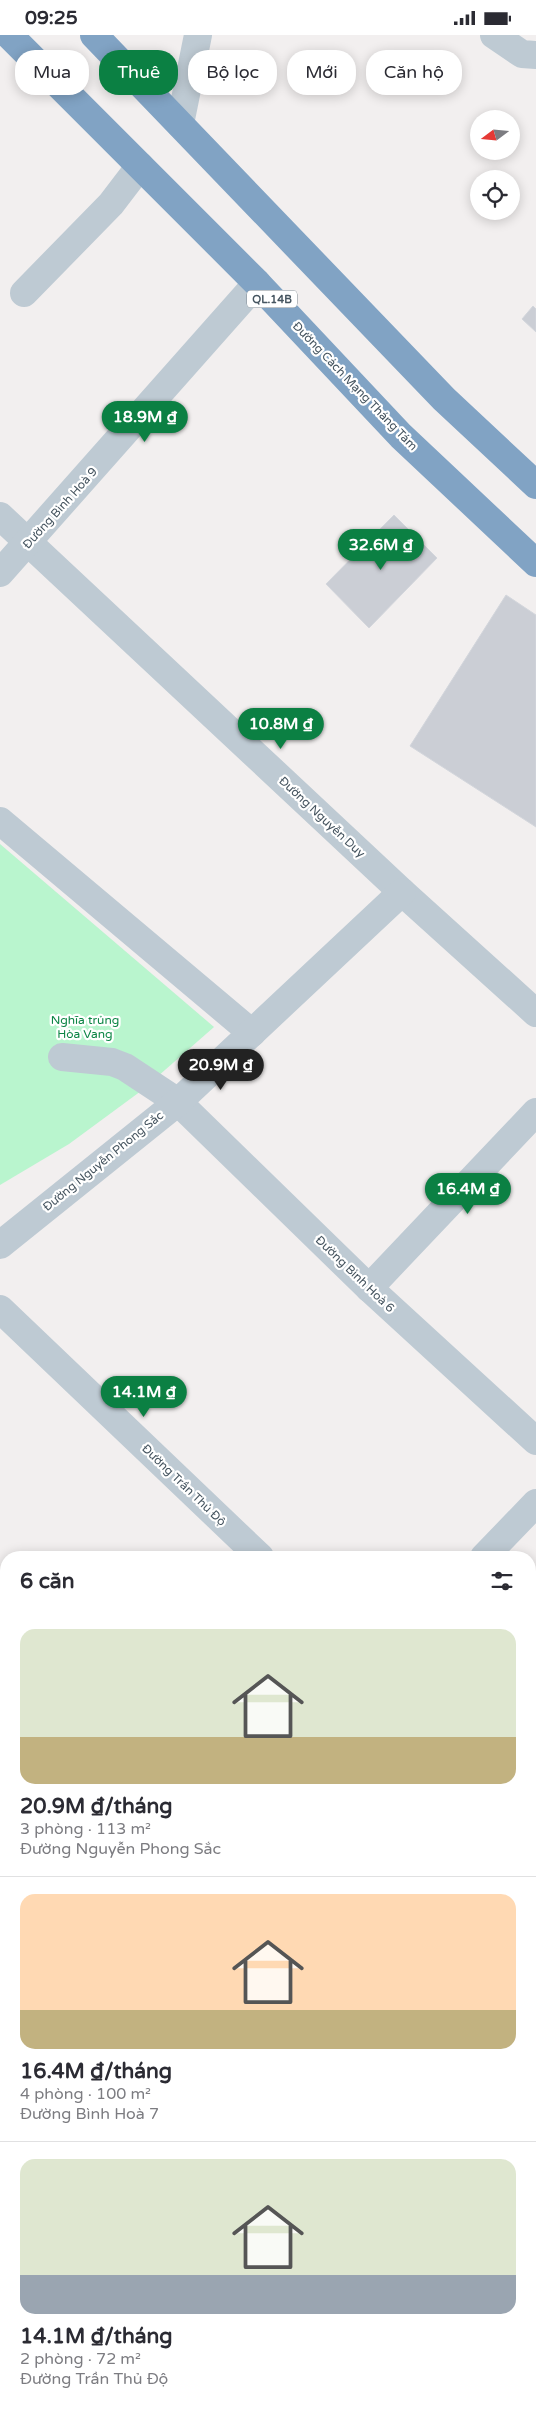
<!DOCTYPE html>
<html lang="vi">
<meta charset="utf-8">
<style>
:root{--surface:#fff;--page:#f2f2f3;--text:#2b2b33;--muted:#7c7c81;--line:#e1e1e2;--accent:#0b8043}
body{margin:0;font-family:"Varela Round",sans-serif;background:var(--page);color:var(--text);height:100vh;display:flex;flex-direction:column;font-size:19px;white-space:nowrap}
*{box-sizing:border-box;margin:0}
p{font-size:16px;color:var(--muted)}
.icon{flex:none;width:28px;height:28px;fill:none;stroke:currentColor;stroke-width:2;stroke-linecap:round;stroke-linejoin:round}
.map{position:relative;flex:1;overflow:hidden}
.details{position:absolute;left:0px;top:1516px;width:536px;height:866px;display:flex;flex-direction:column;background:var(--surface);border-radius:20px 20px 0 0;box-shadow:0 2px 12px #0003}
.details>*{flex:none}
.hud{position:absolute;left:15px;top:15px;width:506px;height:45px;display:flex;gap:10px}
.needle{width:32px;rotate:254deg}
.controls{position:absolute;left:470px;top:75px;display:grid;gap:10px}
.controls a{display:grid;place-items:center;width:50px;height:50px;border-radius:50%;background:var(--surface);box-shadow:0 2px 12px #0003;font-size:25px}
.price{position:absolute;translate:-50% -42px;padding:0 11px;border-radius:18px;background:var(--accent);color:#fff;font-size:16px;line-height:32px;filter:drop-shadow(0 1px 2px #0008)}
.price::after{content:'';position:absolute;left:50%;top:30px;width:15px;height:11px;margin-left:-8px;background:inherit;clip-path:polygon(0 0,100% 0,50% 100%)}
.price.current{background:#222;color:#fff}
ul{padding:0;list-style:none}
li{display:grid;align-content:center;gap:10px;height:265px;padding:0 20px}
li+li{border-top:1px solid var(--line)}
li span{display:grid;place-items:center;height:155px;border-radius:15px;color:#555}
li>.icon{margin-inline-start:auto}
span .icon{width:90px;height:90px;fill:#fffc;stroke-width:1}
li b{font-size:21px}
h2{display:flex;justify-content:space-between;align-items:center;height:60px;padding:0 20px;font-size:21px}
.pill{padding:0 18px;border-radius:20px;background:var(--surface);box-shadow:0 2px 12px #0003;font-size:18px;line-height:45px}
.pill.current{background:var(--accent);color:#fff}
.status{display:flex;justify-content:space-between;align-items:center;height:35px;padding:0 25px;background:var(--surface);direction:ltr}
.status svg{height:14px;fill:currentColor}
.map>svg:first-child{display:block}
</style>
<div class="status"><b>09:25</b><svg viewBox="0 0 49 12"><path d="M0 12V9h3v3zM5 12V6h3v6zM10 12V3h3v9zM15 12V0h3v12zM26 1h20v11H26zM47 4h2v5h-2z"/></svg></div>
<div class="map">
<svg width="536" height="2382" viewBox="0 0 536 2382">
<rect width="100%" height="100%" fill="#f2efef"/>
<polygon fill="#b9f5ce" points="0,809 214,992 141,1056 69,1109 0,1150"/>
<g fill="#cbced5" stroke="#d3d6dc">
<polygon points="533,271 536,274 536,297 522,284"/>
<polygon points="394,480 437,523 369,593 326,549"/>
<polygon points="506,560 536,580 536,792 410,711"/>
</g>
<g fill="none" stroke-linecap="round" stroke-linejoin="round">
<g stroke="#becad3" stroke-width="28">
<polyline points="494,0 522,19 536,20"/>
<polyline points="180,89 198,0"/>
<polyline points="24,258 111,169 140,131"/>
<polyline points="0,481 402,857 536,978"/>
<polyline points="0,538 257,248"/>
<polyline points="0,786 252,998"/>
<polyline points="62,1022 112,1027 125,1032 178,1067 369,1253 536,1406"/>
<polyline points="0,1210 178,1067 402,857"/>
<polyline points="369,1253 536,1077"/>
<polyline points="0,1274 260,1522"/>
<polyline points="484,1522 536,1468"/>
<polyline points="0,1762 6,1767"/>
<polyline points="530,1774 536,1780"/>
<polyline points="530,1987 536,1992"/>
<polyline points="0,2049 6,2043"/>
<polyline points="0,2253 6,2246"/>
<polyline points="0,2296 6,2301"/>
<polyline points="530,2319 536,2324"/>
<polyline points="97,2376 104,2382"/>
<polyline points="408,2376 415,2382"/>
</g>
<g stroke="#81a3c4" stroke-width="28">
<polyline points="9,0 257,248 401,401 536,528"/>
<polyline points="94,0 444,364 536,450"/>
</g>
</g>
<g text-anchor="middle" dominant-baseline="central" stroke-width="4.5" stroke-linejoin="round" paint-order="stroke">
<rect fill="#fff" stroke="#7d878f" stroke-width="1" x="247" y="255.5" width="50" height="17" rx="4"/>
<g font-size="11" font-weight="bold" fill="#45545f">
<text x="272" y="264">QL.14B</text>
</g>
<g font-size="12" fill="#45545f" stroke="#fff">
<text transform="translate(355 351) rotate(46)">Đường Cách Mạng Tháng Tám</text>
<text transform="translate(60 473) rotate(-48)">Đường Bình Hoà 9</text>
<text transform="translate(322 782) rotate(43)">Đường Nguyễn Duy</text>
<text transform="translate(103 1126) rotate(-39)">Đường Nguyễn Phong Sắc</text>
<text transform="translate(355 1239) rotate(44)">Đường Bình Hoà 6</text>
<text transform="translate(184 1450) rotate(44)">Đường Trần Thủ Độ</text>
</g>
<g font-size="12" fill="#0c8545" stroke="#fff">
<text x="85" y="985">Nghĩa trủng<tspan x="85" dy="14">Hòa Vang</tspan></text>
</g>
</g>
</svg>
<div class="controls">
<a><svg class="needle" viewBox="-14 -14 28 28"><path d="M0-13l5 13h-10z" fill="#e53935"/><path d="M0 13l5-13h-10z" fill="#7c7c81"/></svg></a>
<a><svg class="icon" aria-label="locate" viewBox="0 0 24 24"><circle cx="12" cy="12" r="6"/><path d="M12 2v4M12 18v4M2 12h4M18 12h4"/></svg></a>
</div>
<b class="price" style="left:145px;top:408px">18.9M ₫</b>
<b class="price" style="left:381px;top:536px">32.6M ₫</b>
<b class="price" style="left:281px;top:715px">10.8M ₫</b>
<b class="price current" style="left:221px;top:1056px">20.9M ₫</b>
<b class="price" style="left:468px;top:1180px">16.4M ₫</b>
<b class="price" style="left:144px;top:1383px">14.1M ₫</b>
<div class="hud">
<a class="pill">Mua</a>
<a class="pill current">Thuê</a>
<a class="pill">Bộ lọc</a>
<a class="pill">Mới</a>
<a class="pill">Căn hộ</a>
</div>
<section class="details">
<h2>6 căn<svg class="icon" aria-label="filters" viewBox="0 0 24 24"><path d="M4 7h16M4 17h16"/><circle cx="9" cy="7" r="2"/><circle cx="15" cy="17" r="2"/></svg></h2>
<ul>
<li><span style="background:linear-gradient(#dfe7d0 70%,#c2b280 0)"><svg class="icon" aria-label="home" viewBox="0 0 24 24"><path d="M3 11l9-7 9 7M6 9v11h12V9"/></svg></span><div><b>20.9M ₫/tháng</b><p>3 phòng · 113 m²</p><p>Đường Nguyễn Phong Sắc</p></div></li>
<li><span style="background:linear-gradient(#ffd9b3 75%,#c2b280 0)"><svg class="icon" aria-label="home" viewBox="0 0 24 24"><path d="M3 11l9-7 9 7M6 9v11h12V9"/></svg></span><div><b>16.4M ₫/tháng</b><p>4 phòng · 100 m²</p><p>Đường Bình Hoà 7</p></div></li>
<li><span style="background:linear-gradient(#dfe7d0 75%,#9aa5b1 0)"><svg class="icon" aria-label="home" viewBox="0 0 24 24"><path d="M3 11l9-7 9 7M6 9v11h12V9"/></svg></span><div><b>14.1M ₫/tháng</b><p>2 phòng · 72 m²</p><p>Đường Trần Thủ Độ</p></div></li>
</ul>
</section>
</div>
